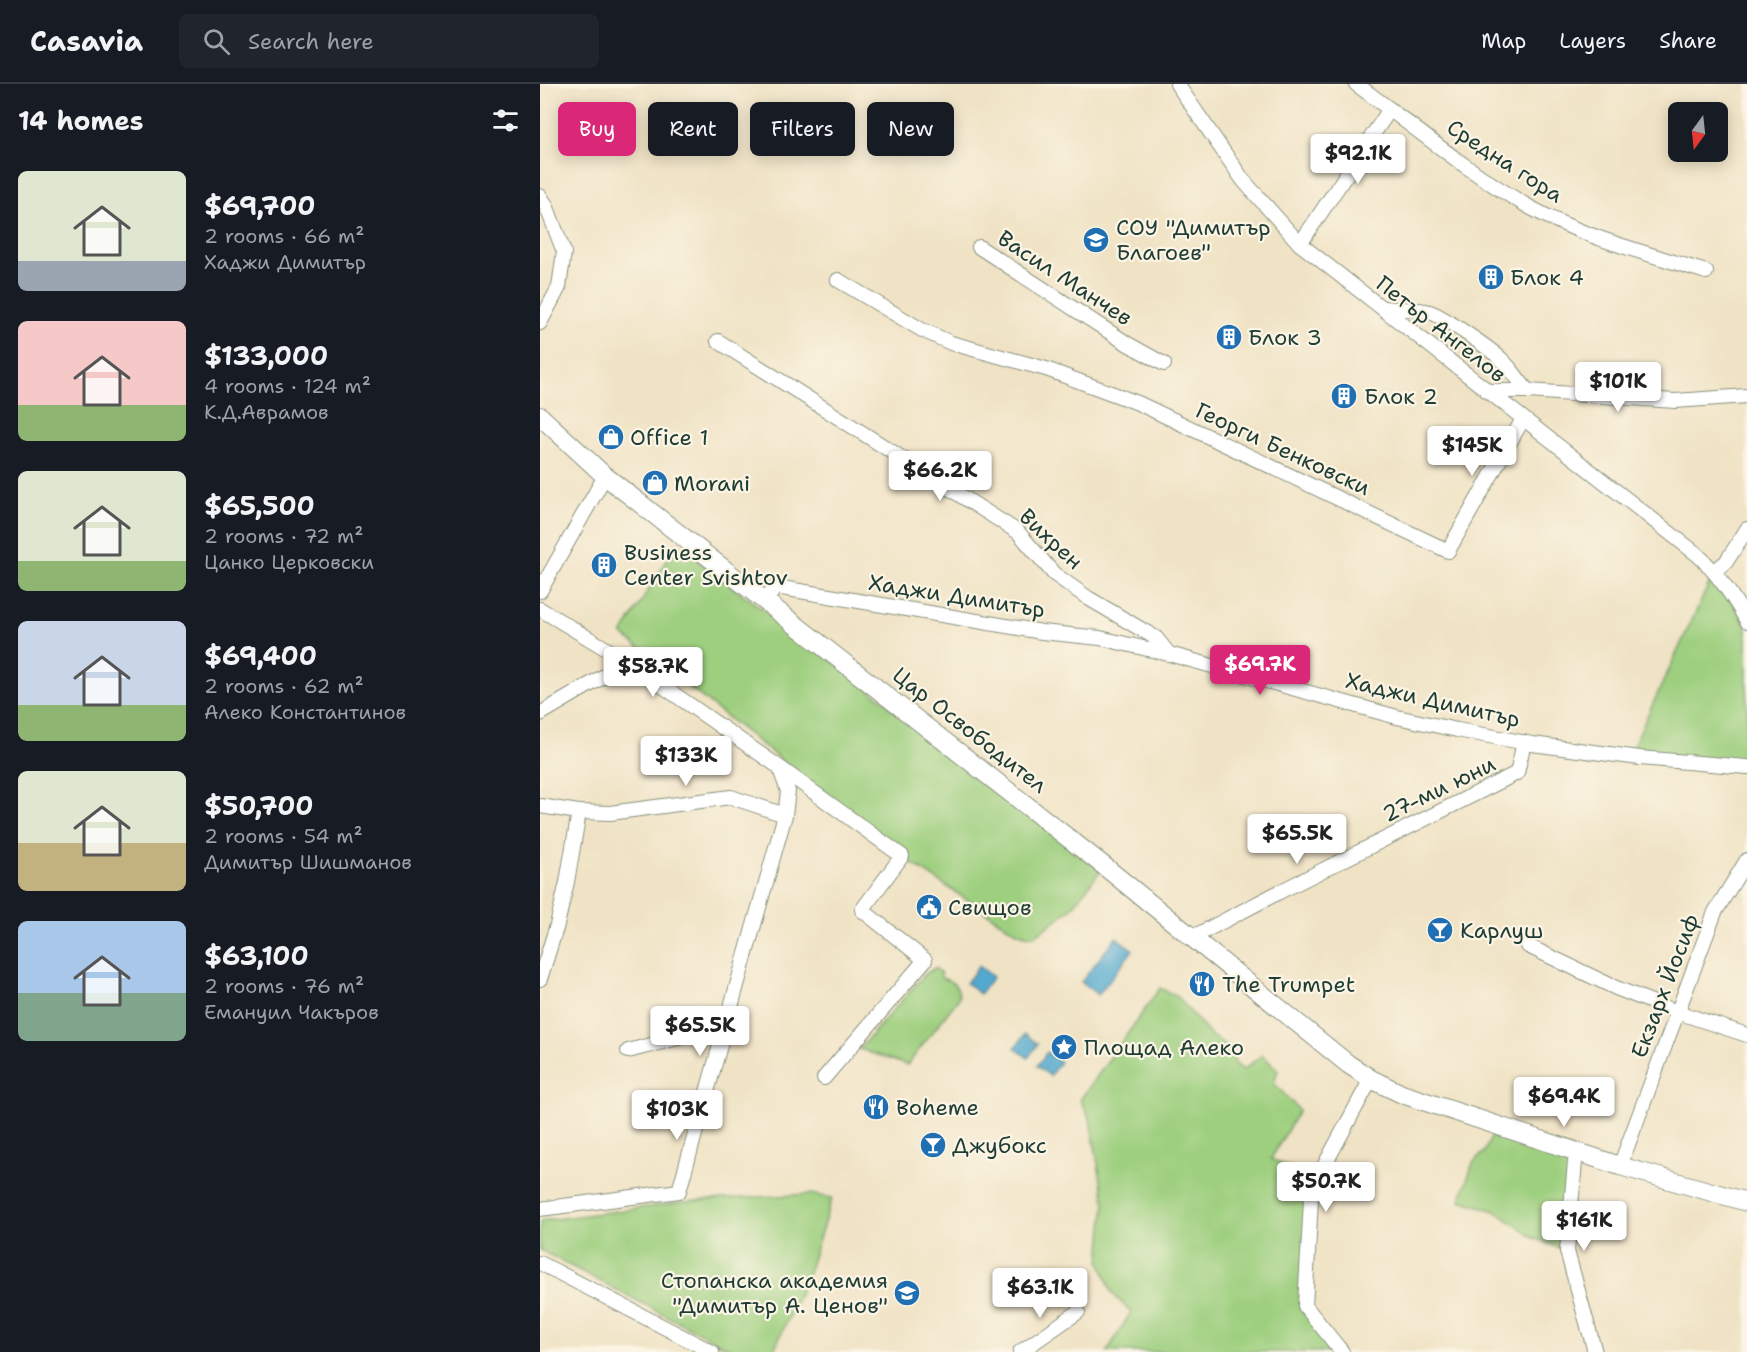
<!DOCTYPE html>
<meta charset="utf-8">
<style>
:root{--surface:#171b24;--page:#20242c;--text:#f1f3f6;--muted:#9ea1a6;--line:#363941;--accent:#db2777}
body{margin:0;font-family:"Shantell Sans",sans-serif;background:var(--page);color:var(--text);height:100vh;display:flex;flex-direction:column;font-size:22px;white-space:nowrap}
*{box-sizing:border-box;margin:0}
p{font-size:20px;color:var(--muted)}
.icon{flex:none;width:33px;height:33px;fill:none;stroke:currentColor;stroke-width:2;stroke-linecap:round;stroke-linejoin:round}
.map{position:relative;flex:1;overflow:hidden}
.details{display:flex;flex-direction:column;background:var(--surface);width:540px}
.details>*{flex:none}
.guide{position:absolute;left:18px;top:18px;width:570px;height:54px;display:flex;gap:12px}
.needle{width:39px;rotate:195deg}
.tools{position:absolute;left:1128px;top:18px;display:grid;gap:12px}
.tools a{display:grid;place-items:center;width:60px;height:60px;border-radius:9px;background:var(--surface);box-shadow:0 3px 15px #0003;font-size:30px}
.price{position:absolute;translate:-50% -51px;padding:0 14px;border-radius:6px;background:#fff;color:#222;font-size:20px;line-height:39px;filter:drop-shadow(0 2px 3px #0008)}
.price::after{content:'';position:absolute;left:50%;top:36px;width:18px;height:14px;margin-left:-9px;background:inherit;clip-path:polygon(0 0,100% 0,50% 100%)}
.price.on{background:var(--accent);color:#fff}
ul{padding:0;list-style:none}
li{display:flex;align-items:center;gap:18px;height:150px;padding:0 18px}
li span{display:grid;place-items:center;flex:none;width:168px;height:120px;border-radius:9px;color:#555}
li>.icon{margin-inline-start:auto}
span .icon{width:72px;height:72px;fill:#fffc;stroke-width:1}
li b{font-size:26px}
h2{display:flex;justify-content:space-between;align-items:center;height:72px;padding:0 18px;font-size:26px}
.pill{padding:0 21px;border-radius:9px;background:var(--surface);box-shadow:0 3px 15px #0003;font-size:21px;line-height:54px}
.pill.on{background:var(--accent);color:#fff}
header{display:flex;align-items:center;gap:36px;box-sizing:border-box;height:84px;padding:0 30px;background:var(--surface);border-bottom:2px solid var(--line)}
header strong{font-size:28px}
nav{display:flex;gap:33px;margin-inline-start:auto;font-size:21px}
.search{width:420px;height:54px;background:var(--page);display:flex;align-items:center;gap:15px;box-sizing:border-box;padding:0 21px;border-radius:9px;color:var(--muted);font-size:22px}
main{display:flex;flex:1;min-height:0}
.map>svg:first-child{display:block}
</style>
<header>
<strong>Casavia</strong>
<div class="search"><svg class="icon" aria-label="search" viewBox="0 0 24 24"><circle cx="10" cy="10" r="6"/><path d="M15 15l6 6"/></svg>Search here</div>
<nav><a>Map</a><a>Layers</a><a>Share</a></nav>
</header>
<main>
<section class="details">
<h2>14 homes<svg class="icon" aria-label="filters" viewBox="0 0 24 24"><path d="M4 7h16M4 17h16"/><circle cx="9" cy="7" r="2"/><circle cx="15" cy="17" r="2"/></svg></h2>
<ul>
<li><span style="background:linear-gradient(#dfe7d0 75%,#9aa5b1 0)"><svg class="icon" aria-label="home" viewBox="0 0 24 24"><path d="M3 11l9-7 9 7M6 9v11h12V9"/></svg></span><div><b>$69,700</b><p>2 rooms · 66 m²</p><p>Хаджи Димитър</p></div></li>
<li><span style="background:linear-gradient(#f6c9c9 70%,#8fb573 0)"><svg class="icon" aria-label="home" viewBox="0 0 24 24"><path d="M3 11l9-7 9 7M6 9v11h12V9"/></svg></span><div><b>$133,000</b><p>4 rooms · 124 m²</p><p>К.Д.Аврамов</p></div></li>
<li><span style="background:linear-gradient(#dfe7d0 75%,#8fb573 0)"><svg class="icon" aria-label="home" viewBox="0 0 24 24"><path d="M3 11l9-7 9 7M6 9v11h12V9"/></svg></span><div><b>$65,500</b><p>2 rooms · 72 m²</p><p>Цанко Церковски</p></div></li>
<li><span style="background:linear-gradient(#c9d6e8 70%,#8fb573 0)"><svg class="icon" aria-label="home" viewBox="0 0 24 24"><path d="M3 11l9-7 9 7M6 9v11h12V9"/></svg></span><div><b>$69,400</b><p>2 rooms · 62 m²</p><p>Алеко Константинов</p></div></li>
<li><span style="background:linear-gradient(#dfe7d0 60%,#c2b280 0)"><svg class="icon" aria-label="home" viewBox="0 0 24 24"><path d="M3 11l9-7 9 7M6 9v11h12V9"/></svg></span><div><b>$50,700</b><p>2 rooms · 54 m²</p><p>Димитър Шишманов</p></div></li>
<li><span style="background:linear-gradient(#a9c7e8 60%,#7fa58c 0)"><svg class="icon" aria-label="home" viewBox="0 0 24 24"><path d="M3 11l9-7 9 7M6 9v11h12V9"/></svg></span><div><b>$63,100</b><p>2 rooms · 76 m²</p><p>Емануил Чакъров</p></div></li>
</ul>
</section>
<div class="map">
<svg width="1207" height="1268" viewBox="0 0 1207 1268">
<rect width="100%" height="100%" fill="#fcf5e5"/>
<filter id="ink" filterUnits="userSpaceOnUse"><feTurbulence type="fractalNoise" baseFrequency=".0167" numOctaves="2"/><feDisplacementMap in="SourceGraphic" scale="12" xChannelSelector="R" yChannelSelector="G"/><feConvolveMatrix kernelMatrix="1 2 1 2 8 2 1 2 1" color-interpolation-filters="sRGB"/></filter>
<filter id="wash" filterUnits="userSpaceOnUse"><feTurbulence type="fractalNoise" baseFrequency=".008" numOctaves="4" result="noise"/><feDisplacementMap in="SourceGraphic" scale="24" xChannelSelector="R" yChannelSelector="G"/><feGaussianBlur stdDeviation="1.35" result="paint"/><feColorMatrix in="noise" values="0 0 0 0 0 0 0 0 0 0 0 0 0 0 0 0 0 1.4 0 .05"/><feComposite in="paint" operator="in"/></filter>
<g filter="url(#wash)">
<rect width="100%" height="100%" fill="#f0e3c5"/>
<g fill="#9ecf7f" stroke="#5e865a" stroke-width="1.5">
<polygon points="136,460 564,782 532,824 496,851 489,852 476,848 371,779 82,550"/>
<polygon points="1175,487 1207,543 1207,683 1088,673"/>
<path d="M395 884 401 889V894C413 897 419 902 419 914L367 981 319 965 385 890Z"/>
<polygon points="620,904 638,913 671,952 689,963 696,980 703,986 722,971 738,986 734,999 759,1026 731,1075 777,1095 765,1222 802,1268 567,1268 591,1228 572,1209 560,1177 565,1119 550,1035 540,1016"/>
<polygon points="957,1041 1036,1067 1027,1167 994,1154 955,1127 920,1116 933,1079 944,1068"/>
<polygon points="271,1110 292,1114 266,1195 233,1268 196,1268 0,1166 0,1137 153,1117"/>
</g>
<g fill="#53a9cf" stroke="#397382" stroke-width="1.5">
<polygon points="576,853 593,866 558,911 541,898"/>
<polygon points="439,882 453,893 440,910 426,899"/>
<polygon points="485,950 498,960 488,974 475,964"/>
<polygon points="507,968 520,978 510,992 497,982"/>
</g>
</g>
<g filter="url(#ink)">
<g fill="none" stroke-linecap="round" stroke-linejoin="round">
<defs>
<g id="minor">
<path d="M637 0 703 96 760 160 1158 471C1179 491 1193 512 1207 537"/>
<path d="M816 0C873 42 929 89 991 124 1045 154 1107 169 1166 188"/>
<polyline points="0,112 6,121 24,168 19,203 0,239"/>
<polyline points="760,160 850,25"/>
<polyline points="439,163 588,260 624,280"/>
<polyline points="298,196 382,246 411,259 506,285 598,319 908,467 983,335"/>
<path d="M843 224C858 226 875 224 890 228 904 233 949 264 961 275 971 284 979 297 988 307"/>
<polyline points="178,257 478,448 514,490 548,514 616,554 629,570"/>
<polyline points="947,307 988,307 1135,317 1207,312"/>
<polyline points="1175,487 1186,478 1207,445"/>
<polyline points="0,507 65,392"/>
<polyline points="226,516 236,503 502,548 560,554 629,570 857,633 917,646 992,660 1100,674 1207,683"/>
<polyline points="0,525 88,578 239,683 362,772 322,826 385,876 284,994"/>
<polyline points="0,630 88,578"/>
<polyline points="0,722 39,728 70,729 191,713 245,731"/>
<polyline points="651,854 745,805 977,689 984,658"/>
<polyline points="988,862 1076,904 1137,928 1207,951"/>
<polyline points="0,895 17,841 27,798 39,728"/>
<polyline points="88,967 157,949 185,939"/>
<polyline points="1036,1067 1027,1167 1055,1268"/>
<polyline points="1080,1082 1175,828 1207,776"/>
<polyline points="0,1125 139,1107 245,731 248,707 240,685"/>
<polyline points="0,1179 172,1268"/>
<polyline points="480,1268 538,1228"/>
<polyline points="802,1268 765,1222 771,1116 777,1095 831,995"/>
</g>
<polyline id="tertiary" points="0,332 65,392 564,782 808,980 831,995 862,1010 1080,1082 1207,1118"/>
</defs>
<use href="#minor" stroke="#88907c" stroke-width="16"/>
<use href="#tertiary" stroke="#88907c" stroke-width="20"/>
<use href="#minor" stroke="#fff" stroke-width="14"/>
<use href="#tertiary" stroke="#fff" stroke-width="18"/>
</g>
</g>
<defs>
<symbol id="school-disc" viewBox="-11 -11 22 22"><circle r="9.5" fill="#1f6fb2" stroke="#fcf5e5"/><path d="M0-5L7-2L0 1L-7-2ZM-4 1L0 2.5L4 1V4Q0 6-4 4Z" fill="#fff"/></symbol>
<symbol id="building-disc" viewBox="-11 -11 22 22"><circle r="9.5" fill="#1f6fb2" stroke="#fcf5e5"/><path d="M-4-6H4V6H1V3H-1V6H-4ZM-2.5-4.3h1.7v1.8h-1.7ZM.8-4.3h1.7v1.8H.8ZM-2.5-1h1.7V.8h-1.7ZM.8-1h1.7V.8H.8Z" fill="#fff"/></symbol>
<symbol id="shop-disc" viewBox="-11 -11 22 22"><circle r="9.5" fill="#1f6fb2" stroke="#fcf5e5"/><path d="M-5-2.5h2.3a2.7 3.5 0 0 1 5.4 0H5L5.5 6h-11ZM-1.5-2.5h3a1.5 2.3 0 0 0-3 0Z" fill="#fff"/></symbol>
<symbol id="civic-disc" viewBox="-11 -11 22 22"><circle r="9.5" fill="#1f6fb2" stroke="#fcf5e5"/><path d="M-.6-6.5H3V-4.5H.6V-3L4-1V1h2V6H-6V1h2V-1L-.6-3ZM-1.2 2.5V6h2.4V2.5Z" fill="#fff"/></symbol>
<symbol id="bar-disc" viewBox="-11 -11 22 22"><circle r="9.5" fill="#1f6fb2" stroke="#fcf5e5"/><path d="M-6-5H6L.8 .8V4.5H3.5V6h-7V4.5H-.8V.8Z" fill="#fff"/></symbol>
<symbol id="restaurant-disc" viewBox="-11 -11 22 22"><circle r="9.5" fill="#1f6fb2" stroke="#fcf5e5"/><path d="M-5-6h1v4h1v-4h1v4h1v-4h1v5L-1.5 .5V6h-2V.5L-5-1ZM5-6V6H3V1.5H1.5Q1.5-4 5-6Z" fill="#fff"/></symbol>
<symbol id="sight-disc" viewBox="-11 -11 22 22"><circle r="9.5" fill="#1f6fb2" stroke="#fcf5e5"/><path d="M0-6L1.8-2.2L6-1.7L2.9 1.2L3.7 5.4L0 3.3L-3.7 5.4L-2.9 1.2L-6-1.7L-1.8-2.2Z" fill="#fff"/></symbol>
<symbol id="university-disc" viewBox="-11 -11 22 22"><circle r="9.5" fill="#1f6fb2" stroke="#fcf5e5"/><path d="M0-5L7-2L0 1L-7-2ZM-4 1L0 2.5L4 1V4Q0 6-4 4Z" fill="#fff"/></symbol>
</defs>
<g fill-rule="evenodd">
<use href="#school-disc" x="541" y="141" width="30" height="30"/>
<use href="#building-disc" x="936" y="178" width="30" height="30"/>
<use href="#building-disc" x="674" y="238" width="30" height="30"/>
<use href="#building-disc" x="789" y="297" width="30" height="30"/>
<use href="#shop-disc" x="56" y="338" width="30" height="30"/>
<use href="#shop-disc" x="100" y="384" width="30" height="30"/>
<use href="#building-disc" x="49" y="466" width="30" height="30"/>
<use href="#civic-disc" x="374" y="808" width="30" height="30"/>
<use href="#bar-disc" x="885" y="831" width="30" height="30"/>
<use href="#restaurant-disc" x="647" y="885" width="30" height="30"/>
<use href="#sight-disc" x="509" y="948" width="30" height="30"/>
<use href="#restaurant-disc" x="321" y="1008" width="30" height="30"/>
<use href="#bar-disc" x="378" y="1046" width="30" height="30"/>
<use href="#university-disc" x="352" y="1194" width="30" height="30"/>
</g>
<g text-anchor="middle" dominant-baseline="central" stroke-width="4.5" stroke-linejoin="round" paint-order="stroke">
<g font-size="22" fill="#1f3d34" stroke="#fcf5e5">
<text transform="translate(965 77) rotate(33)">Средна гора</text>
<text transform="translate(525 194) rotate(33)">Васил Манчев</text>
<text transform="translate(901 245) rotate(38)">Петър Ангелов</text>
<text transform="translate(743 365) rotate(25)">Георги Бенковски</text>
<text transform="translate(511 455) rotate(43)">Вихрен</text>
<text transform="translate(417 512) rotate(9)">Хаджи Димитър</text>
<text transform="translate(893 616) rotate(13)">Хаджи Димитър</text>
<text transform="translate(430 646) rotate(38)">Цар Освободител</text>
<text transform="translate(899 705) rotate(-26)">27-ми юни</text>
<text transform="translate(1125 902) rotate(-69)">Екзарх Йосиф</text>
</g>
<g font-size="22" fill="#1f3d34" stroke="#fcf5e5" text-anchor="start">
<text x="576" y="143">СОУ "Димитър<tspan x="576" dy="25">Благоев"</tspan></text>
<text x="970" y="193">Блок 4</text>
<text x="708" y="253">Блок 3</text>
<text x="824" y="312">Блок 2</text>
<text x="90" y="353">Office 1</text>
<text x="134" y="399">Morani</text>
<text x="84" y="468">Business<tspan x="84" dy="25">Center Svishtov</tspan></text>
<text x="408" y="823">Свищов</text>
<text x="920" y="846">Карлуш</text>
<text x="682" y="900">The Trumpet</text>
<text x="544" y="963">Площад Алеко</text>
<text x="356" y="1023">Boheme</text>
<text x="412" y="1061">Джубокс</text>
<text x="348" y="1196" text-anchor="end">Стопанска академия<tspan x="348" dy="25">"Димитър А. Ценов"</tspan></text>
</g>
</g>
</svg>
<div class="tools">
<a><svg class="needle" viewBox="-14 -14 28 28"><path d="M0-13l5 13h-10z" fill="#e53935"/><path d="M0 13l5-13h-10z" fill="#9ea1a6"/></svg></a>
</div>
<b class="price" style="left:818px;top:101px">$92.1K</b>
<b class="price" style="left:1078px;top:329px">$101K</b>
<b class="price" style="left:932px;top:393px">$145K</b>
<b class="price" style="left:400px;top:418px">$66.2K</b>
<b class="price on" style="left:720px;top:612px">$69.7K</b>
<b class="price" style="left:113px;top:614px">$58.7K</b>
<b class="price" style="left:146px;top:703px">$133K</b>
<b class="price" style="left:757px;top:781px">$65.5K</b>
<b class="price" style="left:160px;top:973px">$65.5K</b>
<b class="price" style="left:1024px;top:1044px">$69.4K</b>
<b class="price" style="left:137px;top:1057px">$103K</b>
<b class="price" style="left:786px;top:1129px">$50.7K</b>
<b class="price" style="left:1044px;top:1168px">$161K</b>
<b class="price" style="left:500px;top:1235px">$63.1K</b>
<div class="guide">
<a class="pill on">Buy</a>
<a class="pill">Rent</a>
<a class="pill">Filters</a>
<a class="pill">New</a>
</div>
</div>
</main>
